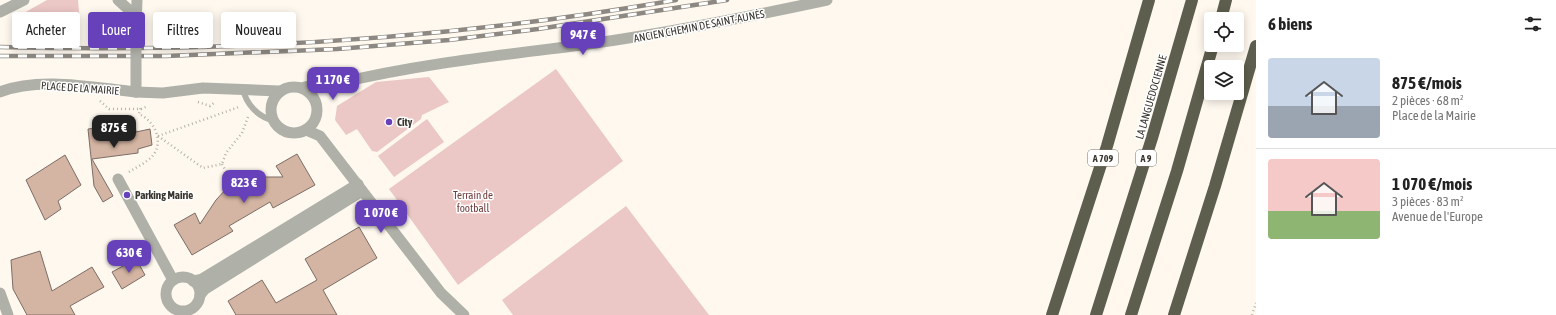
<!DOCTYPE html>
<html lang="fr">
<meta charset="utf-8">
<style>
:root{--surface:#fff;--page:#f6f6f6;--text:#222;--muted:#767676;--line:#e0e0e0;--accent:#6741b9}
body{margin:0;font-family:"Asap Condensed",sans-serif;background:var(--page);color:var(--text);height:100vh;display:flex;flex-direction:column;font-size:15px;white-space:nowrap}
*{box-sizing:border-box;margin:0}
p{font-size:13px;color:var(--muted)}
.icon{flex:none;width:22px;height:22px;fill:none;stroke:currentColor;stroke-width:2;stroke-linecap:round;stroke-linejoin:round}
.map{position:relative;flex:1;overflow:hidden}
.details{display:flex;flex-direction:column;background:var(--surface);width:300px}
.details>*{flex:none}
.hud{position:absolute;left:12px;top:12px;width:380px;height:36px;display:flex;gap:8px}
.controls{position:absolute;left:1204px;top:12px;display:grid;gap:8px}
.controls a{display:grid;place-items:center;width:40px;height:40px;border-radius:4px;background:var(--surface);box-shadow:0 2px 10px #0003;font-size:20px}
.price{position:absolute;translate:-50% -34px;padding:0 9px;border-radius:8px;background:var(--accent);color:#fff;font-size:13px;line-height:26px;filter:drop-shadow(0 1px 2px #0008)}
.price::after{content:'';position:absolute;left:50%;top:24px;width:12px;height:9px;margin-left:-6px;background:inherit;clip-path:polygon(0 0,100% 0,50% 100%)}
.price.current{background:#222;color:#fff}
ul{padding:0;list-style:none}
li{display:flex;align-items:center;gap:12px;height:100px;padding:0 12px}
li+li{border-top:1px solid var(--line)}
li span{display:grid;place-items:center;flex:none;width:112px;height:80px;border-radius:4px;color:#555}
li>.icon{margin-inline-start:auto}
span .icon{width:48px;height:48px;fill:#fffc;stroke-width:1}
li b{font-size:17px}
h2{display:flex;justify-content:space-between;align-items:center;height:48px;padding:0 12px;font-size:17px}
.chip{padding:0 14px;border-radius:4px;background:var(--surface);box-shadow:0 2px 10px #0003;font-size:14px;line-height:36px}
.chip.current{background:var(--accent);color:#fff}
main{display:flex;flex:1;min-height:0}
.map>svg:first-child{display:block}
</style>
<main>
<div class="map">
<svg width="1256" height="315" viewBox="0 0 1256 315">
<rect width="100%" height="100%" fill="#fef8ef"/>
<g fill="#ebc7c5">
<polygon points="47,0 78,0 80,25 15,29 15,18"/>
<polygon points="556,69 623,161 458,285 389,189"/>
<polygon points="429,77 449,102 422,115 421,119 377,152 372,151 357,129 346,135 335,120 337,106 376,82"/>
<polygon points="427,119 444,142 394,177 378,156"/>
<polygon points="626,206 709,315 513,315 502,300"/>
</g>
<g fill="#d4b4a2" stroke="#7d6d65">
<polygon points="135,124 136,132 150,129 152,145 138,149 138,153 92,159 113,196 103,202 94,186 88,129"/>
<polygon points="297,154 315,185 273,208 270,202 229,226 233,231 192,255 174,225 195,213 200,224 216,200 227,188 235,183 254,177 283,177 276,166"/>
<polygon points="65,155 81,185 58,201 61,209 45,220 26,180"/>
<polygon points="359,227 377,258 323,290 337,315 236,315 228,301 262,280 276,303 317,280 305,259"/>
<polygon points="40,251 52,291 92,267 104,287 70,306 75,315 27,315 13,289 11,260"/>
<polygon points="136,259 145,275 122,289 112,272"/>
</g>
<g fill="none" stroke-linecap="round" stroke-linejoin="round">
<g stroke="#b7b2aa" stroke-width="2.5" stroke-dasharray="1 3" stroke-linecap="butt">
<polyline points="100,101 109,109 141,109 148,106"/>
<polyline points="198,102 210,106 215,102"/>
<polyline points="158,136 203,168 222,164 226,153 242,133 248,117"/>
<polyline points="158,136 239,107"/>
<polyline points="222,164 233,184"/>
<path d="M129 172C135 168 142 165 148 160 166 147 157 122 139 114L141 107"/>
<polyline points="1252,315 1256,303"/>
</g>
<path stroke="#afb0a8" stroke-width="6" d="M243 89C246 104 258 117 273 120"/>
<g stroke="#afb0a8" stroke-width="11">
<circle cx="294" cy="110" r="23"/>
<path d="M302 88C313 84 324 86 335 84 413 65 494 56 574 46 659 35 743 18 827 0"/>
<polyline points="136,92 163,93 203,88 279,91"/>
<polyline points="306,130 320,136 441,293 464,315"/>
<polyline points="118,179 173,280"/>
<circle cx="183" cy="294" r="17"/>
<polyline points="193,281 202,279 358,184"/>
<polyline points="200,295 205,289 362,191"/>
</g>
<g stroke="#afb0a8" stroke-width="11">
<polyline points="118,0 128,9 136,23"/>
<polyline points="0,12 24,0"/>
<polyline points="136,25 137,0"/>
<path d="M0 92C39 76 95 88 136 92"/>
<polyline points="0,293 8,315"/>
</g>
<g stroke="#5d5e4e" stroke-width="12">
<polyline points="1221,19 1226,0"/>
<polyline points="1052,315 1107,146 1149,0"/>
<polyline points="1096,315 1152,138 1192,0"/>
<polyline points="1131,315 1177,171 1213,45"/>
<polyline points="1174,315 1215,186 1256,46"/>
</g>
<defs>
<g id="rail">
<path d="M0 47C226 53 453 39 676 0"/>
<polyline points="0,56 166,56 337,49 449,40 538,29 727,0"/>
</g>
</defs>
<use href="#rail" stroke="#8d8881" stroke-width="4.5"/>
<use href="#rail" stroke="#fff" stroke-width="3" stroke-dasharray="9" stroke-linecap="butt"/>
<polyline stroke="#afb0a8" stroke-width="11" points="136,92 136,27"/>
</g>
<g fill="#6741b9" stroke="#fff" stroke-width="1.5">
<circle cx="389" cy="122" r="4"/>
<circle cx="127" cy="195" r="4"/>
</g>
<g text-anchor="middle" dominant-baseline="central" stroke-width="3" stroke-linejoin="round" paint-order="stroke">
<g fill="#fff" stroke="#74726d" stroke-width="1">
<rect x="1088" y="150" width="30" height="16" rx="3"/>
<rect x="1136" y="150" width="20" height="16" rx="3"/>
</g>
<g font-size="10" font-weight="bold" fill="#39352f">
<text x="1103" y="158">A 709</text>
<text x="1146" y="158">A 9</text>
</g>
<g font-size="11" fill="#39352f" stroke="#fff">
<text transform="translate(699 26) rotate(-11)">ANCIEN CHEMIN DE SAINT-AUNÈS</text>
<text transform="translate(80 88) rotate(4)">PLACE DE LA MAIRIE</text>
<text transform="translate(1151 97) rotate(-74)">LA LANGUEDOCIENNE</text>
</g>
<g font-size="11" font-weight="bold" fill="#39352f" stroke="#fff" text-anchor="start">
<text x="397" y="122">City</text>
<text x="135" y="195">Parking Mairie</text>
</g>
<g font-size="11" fill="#713c3c" stroke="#fff">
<text x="473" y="195">Terrain de<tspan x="473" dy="13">football</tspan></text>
</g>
</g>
</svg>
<div class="controls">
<a><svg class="icon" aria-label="locate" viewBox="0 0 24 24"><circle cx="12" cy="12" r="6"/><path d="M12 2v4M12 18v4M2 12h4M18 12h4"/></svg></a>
<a><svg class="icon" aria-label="layers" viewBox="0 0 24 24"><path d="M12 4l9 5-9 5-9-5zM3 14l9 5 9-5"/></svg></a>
</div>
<b class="price" style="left:583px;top:56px">947 €</b>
<b class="price" style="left:333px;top:101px">1 170 €</b>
<b class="price current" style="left:114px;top:149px">875 €</b>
<b class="price" style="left:244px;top:204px">823 €</b>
<b class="price" style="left:381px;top:234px">1 070 €</b>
<b class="price" style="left:129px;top:274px">630 €</b>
<div class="hud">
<a class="chip">Acheter</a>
<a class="chip current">Louer</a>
<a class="chip">Filtres</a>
<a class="chip">Nouveau</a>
</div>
</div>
<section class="details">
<h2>6 biens<svg class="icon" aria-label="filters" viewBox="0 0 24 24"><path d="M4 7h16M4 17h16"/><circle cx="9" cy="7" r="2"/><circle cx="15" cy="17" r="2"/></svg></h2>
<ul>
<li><span style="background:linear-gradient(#c9d6e8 60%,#9aa5b1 0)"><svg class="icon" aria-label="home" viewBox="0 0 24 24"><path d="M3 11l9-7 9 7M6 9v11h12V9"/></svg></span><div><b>875 €/mois</b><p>2 pièces · 68 m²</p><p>Place de la Mairie</p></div></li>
<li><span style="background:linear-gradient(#f6c9c9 65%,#8fb573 0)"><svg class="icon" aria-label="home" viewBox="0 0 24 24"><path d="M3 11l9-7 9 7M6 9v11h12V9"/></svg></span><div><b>1 070 €/mois</b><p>3 pièces · 83 m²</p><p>Avenue de l'Europe</p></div></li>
</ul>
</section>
</main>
